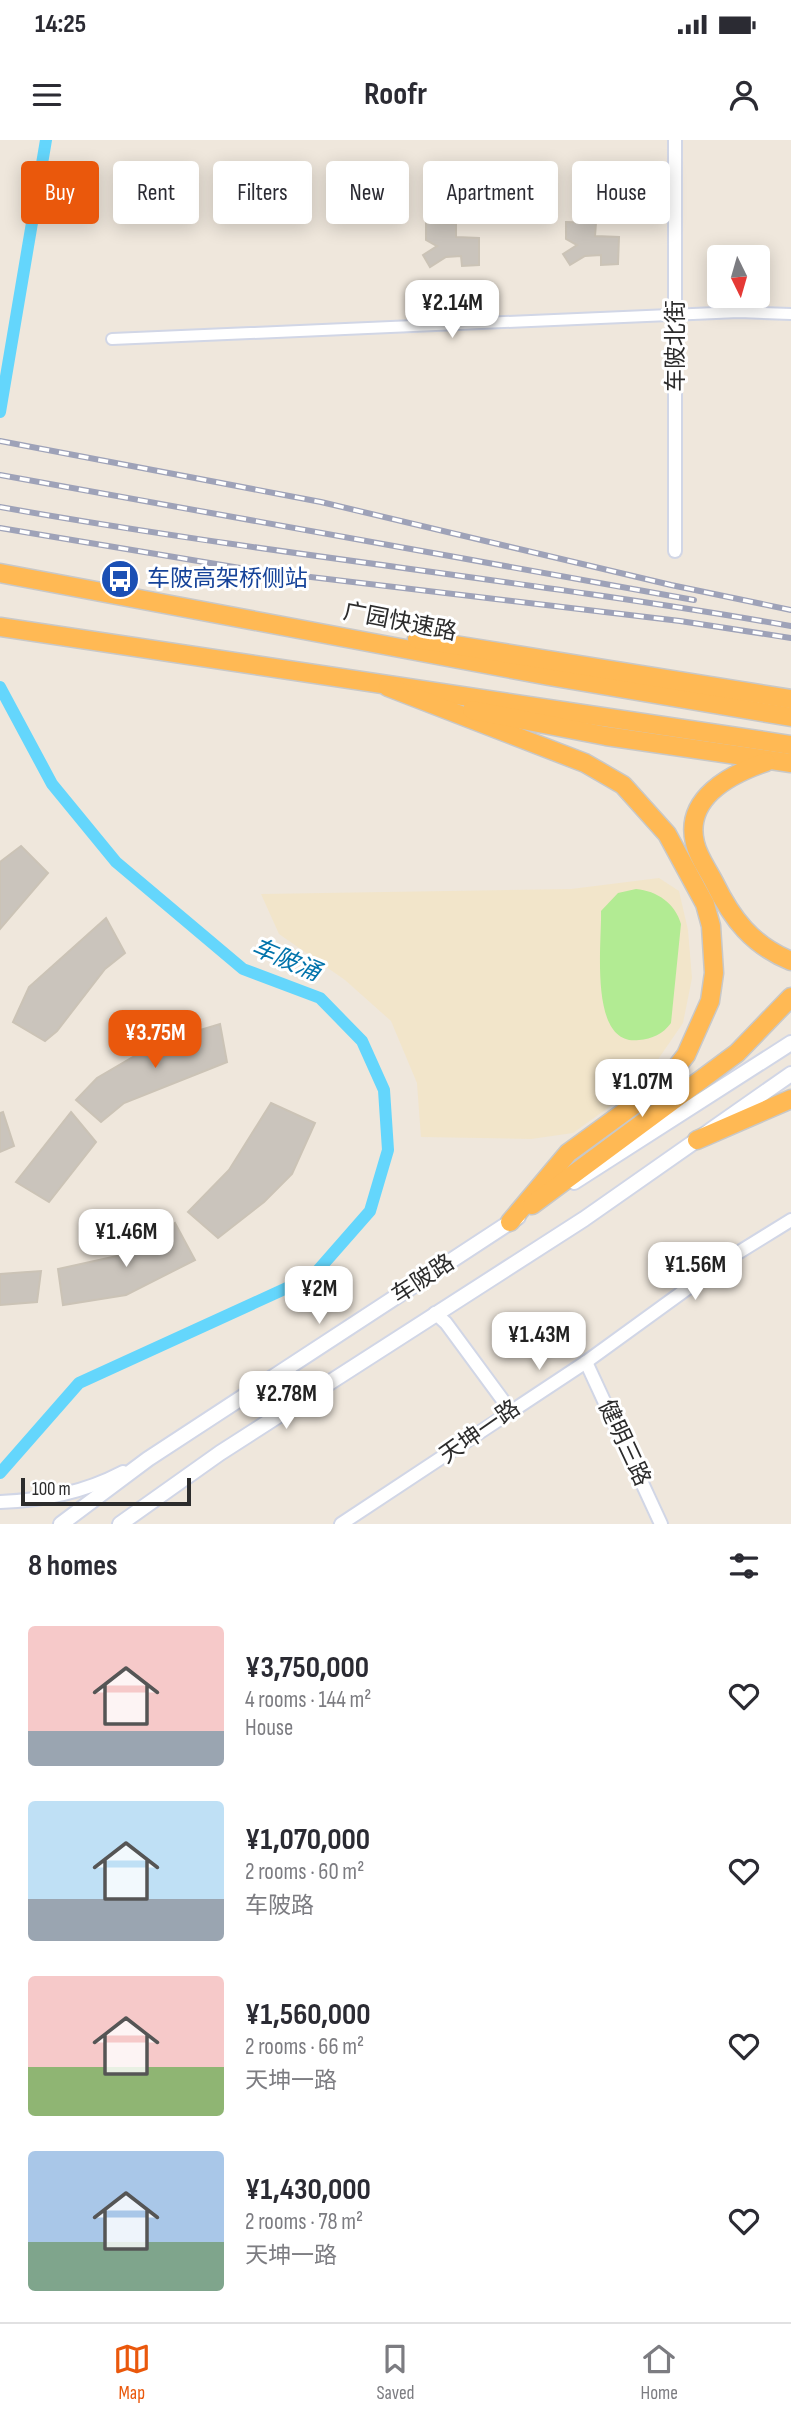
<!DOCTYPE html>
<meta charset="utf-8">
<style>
:root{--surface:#fff;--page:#f7f7f7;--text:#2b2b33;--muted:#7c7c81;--line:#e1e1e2;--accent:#ea580c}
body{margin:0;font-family:"Sofia Sans Condensed","Noto Sans SC",sans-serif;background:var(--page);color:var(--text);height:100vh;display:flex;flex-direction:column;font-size:26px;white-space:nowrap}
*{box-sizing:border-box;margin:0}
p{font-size:23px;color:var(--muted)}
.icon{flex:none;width:38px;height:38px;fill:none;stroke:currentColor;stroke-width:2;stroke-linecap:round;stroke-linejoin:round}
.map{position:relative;height:1384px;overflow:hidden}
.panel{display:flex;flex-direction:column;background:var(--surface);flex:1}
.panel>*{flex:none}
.hud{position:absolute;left:21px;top:21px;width:749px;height:63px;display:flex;gap:14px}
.needle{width:46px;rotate:175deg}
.buttons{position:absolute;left:707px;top:105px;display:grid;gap:14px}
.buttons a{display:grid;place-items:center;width:63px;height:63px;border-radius:7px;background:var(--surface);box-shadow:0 4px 18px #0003;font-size:35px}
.scale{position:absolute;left:21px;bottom:18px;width:170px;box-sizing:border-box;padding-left:7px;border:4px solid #2c2c2c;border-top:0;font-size:19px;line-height:24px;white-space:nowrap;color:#2c2c2c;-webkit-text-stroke:5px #fff;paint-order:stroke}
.price{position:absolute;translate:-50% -60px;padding:0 16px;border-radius:14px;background:#fff;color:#222;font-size:23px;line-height:46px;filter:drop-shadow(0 2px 4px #0008)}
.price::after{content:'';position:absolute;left:50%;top:42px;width:21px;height:16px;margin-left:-10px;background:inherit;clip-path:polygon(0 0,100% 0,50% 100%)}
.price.selected{background:var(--accent);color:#fff}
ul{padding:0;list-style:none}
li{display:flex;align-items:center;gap:21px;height:175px;padding:0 28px}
li span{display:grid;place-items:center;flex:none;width:196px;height:140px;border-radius:7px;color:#555}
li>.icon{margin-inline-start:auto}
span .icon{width:84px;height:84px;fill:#fffc;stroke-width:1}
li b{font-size:30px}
h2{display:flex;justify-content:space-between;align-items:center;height:84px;padding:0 28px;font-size:30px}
.pill{padding:0 24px;border-radius:7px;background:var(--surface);box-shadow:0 4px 18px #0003;font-size:24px;line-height:63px}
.pill.selected{background:var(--accent);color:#fff}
.status{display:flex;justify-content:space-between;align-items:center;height:49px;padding:0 35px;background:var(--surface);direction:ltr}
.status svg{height:19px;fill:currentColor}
header{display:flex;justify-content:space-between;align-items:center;height:91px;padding:0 28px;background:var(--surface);font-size:32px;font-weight:700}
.tabs{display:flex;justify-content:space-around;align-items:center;height:98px;border-top:2px solid var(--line);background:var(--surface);font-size:19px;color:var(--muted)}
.tabs a{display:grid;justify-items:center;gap:4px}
.tabs .selected{color:var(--accent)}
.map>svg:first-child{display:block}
</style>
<div class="status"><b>14:25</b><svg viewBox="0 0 49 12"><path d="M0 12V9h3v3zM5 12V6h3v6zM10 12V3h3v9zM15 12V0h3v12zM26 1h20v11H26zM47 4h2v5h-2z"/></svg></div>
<header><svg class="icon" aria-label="menu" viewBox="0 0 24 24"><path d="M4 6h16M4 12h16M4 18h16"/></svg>Roofr<svg class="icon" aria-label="person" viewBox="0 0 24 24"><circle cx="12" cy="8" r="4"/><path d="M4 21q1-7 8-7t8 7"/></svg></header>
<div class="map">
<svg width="791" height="1384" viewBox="0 0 791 1384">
<rect width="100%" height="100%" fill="#efe7dc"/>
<polygon fill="#f2e5ca" points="659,738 679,751 688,790 692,838 683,883 650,931 616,962 573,993 531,999 421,997 417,943 391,881 345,840 279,794 261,754 571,749"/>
<path fill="#b2eb93" d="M636 749C657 751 675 763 681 784L671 883C663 894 652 899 639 900 588 907 602 803 601 771L618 753Z"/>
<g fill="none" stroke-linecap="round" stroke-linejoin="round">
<g stroke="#64d6fc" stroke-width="12">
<polyline points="0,272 46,0"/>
<polyline points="0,547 52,644 116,722 243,829 320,858 362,901 384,950 388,1010 370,1071 313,1136 79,1243 0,1333"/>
</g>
</g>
<g fill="#cac4bc" stroke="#cbc3b6" stroke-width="2">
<polygon points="566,82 596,83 595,96 619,97 618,124 601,125 601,115 585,116 570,125 563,114 577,105 566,99"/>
<polygon points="426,83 456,84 456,97 479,98 479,125 462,126 461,116 446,117 430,127 423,115 437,106 426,100"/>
<polygon points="21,706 48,733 0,789 0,722"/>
<polygon points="106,778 125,813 105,829 57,891 45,901 13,882 29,847"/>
<polygon points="220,884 227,922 124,963 101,982 76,960 97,938 157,903"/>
<polygon points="271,963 315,983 292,1034 264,1062 218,1098 188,1072 229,1030"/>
<polygon points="3,972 14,1006 0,1012 0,973"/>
<polygon points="71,972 96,1002 49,1062 16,1042"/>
<polygon points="175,1083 195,1120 126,1155 63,1165 58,1129 126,1114"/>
<polygon points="41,1131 37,1162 0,1165 0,1134"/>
</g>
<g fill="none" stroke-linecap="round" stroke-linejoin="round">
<defs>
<polyline id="minor" points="112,199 739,172 791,174"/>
<g id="tertiary">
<polyline points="675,411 675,0"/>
<polyline points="435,1173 446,1183 510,1270"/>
<polyline points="586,1222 661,1384"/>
<path d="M0 1362C44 1360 83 1353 123 1332"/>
<polyline points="341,1384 586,1222 728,1119 791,1080"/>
</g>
<g id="secondary">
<polyline points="574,1042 791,903"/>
<polyline points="61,1384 148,1319 518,1077"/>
<polyline points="120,1384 220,1313 584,1079 791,934"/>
</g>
<g id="trunk">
<polyline points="0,433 549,536 791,577"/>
<polyline points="0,487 791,605"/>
<polyline points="417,499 791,559"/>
<polyline points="388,547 585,623 623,645 667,694 705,764 711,786 714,833 710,861 686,915 664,943 568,1013 510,1082"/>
<polyline points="472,570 606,596 791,623"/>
<path d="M766 622C731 634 684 658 695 703 698 717 708 730 714 742 732 779 752 805 791 821"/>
<polyline points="697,1000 791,959"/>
<polyline points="532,1065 737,913 791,857"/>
</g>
</defs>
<use href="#minor" stroke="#d1d6e6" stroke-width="14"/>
<use href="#tertiary" stroke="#d1d6e6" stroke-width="16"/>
<use href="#secondary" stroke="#d1d6e6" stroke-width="18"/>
<use href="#trunk" stroke="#c8c8c8" stroke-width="21"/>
<use href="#minor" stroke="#fff" stroke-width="10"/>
<use href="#tertiary" stroke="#fff" stroke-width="12"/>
<use href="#secondary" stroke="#fff" stroke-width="14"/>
<use href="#trunk" stroke="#ffb954" stroke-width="18"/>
<defs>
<g id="rail">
<polyline points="0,301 321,362 671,445 791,470"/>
<polyline points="0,335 694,460"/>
<path d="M0 367C263 414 528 440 791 486"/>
<polyline points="0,388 252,430 680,481 791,498"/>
</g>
</defs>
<use href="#rail" stroke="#9ea2b8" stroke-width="6"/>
<use href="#rail" stroke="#fff" stroke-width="3.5" stroke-dasharray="10" stroke-linecap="butt"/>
</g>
<defs>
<symbol id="bus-disc" viewBox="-11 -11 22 22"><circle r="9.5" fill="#1a4fb4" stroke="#fff"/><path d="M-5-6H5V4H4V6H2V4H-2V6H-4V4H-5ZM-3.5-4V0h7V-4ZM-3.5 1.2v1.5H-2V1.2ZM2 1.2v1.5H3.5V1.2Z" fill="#fff"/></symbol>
</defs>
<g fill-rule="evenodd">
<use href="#bus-disc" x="98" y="417" width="44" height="44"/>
</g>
<g text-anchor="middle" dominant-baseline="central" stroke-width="6" stroke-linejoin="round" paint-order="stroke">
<g font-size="23" fill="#2c2c2c" stroke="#fff">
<text transform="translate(676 206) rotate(-90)">车陂北街</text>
<text transform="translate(400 482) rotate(11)">广园快速路</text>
<text transform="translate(423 1139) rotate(-33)">车陂路</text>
<text transform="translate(480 1292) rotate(-35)">天坤一路</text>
<text transform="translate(624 1303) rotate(65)">健明三路</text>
</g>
<g font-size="23" fill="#164399" stroke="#fff" text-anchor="start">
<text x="147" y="439">车陂高架桥侧站</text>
</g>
<g font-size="24" font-style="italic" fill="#0073ab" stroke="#fff">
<text transform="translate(286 820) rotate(23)">车陂涌</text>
</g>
</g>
</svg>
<div class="buttons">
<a><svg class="needle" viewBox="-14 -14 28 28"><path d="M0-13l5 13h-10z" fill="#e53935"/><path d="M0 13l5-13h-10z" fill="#7c7c81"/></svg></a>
</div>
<div class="scale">100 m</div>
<b class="price" style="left:452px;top:200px">¥2.14M</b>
<b class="price selected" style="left:155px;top:930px">¥3.75M</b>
<b class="price" style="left:642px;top:979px">¥1.07M</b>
<b class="price" style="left:126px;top:1129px">¥1.46M</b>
<b class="price" style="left:695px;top:1162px">¥1.56M</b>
<b class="price" style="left:319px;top:1186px">¥2M</b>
<b class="price" style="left:539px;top:1232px">¥1.43M</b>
<b class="price" style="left:286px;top:1291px">¥2.78M</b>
<div class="hud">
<a class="pill selected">Buy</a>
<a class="pill">Rent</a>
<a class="pill">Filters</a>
<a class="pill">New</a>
<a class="pill">Apartment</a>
<a class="pill">House</a>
</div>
</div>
<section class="panel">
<h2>8 homes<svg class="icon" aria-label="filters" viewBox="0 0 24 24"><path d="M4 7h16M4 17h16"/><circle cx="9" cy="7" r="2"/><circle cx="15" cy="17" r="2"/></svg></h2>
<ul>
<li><span style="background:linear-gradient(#f6c9c9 75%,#9aa5b1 0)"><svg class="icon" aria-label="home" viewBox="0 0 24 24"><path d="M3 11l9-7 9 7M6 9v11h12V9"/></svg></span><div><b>¥3,750,000</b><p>4 rooms · 144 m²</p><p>House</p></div><svg class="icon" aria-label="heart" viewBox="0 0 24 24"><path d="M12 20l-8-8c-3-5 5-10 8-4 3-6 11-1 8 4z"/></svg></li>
<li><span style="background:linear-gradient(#bfe0f5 70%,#9aa5b1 0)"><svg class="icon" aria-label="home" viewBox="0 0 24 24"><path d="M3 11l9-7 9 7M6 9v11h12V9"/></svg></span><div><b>¥1,070,000</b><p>2 rooms · 60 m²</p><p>车陂路</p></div><svg class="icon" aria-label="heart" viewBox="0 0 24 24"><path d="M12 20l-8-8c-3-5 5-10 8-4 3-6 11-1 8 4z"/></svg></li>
<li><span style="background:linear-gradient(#f6c9c9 65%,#8fb573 0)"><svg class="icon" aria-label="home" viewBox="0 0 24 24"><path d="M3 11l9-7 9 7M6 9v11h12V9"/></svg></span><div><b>¥1,560,000</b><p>2 rooms · 66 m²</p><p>天坤一路</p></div><svg class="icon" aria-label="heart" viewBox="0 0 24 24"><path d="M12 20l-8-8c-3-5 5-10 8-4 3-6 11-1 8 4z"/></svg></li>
<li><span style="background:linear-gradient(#a9c7e8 65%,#7fa58c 0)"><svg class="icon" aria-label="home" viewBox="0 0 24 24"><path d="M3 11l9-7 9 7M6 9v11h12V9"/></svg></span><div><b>¥1,430,000</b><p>2 rooms · 78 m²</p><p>天坤一路</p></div><svg class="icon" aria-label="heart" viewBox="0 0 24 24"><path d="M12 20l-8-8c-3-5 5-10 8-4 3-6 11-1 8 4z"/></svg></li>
</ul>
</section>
<nav class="tabs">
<a class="selected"><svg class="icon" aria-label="map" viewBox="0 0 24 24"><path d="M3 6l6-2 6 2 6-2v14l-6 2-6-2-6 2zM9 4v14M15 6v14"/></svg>Map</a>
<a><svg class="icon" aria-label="saved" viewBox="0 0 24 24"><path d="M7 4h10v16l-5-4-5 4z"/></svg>Saved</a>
<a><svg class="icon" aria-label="home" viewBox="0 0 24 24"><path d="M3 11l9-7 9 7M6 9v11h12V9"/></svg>Home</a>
</nav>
